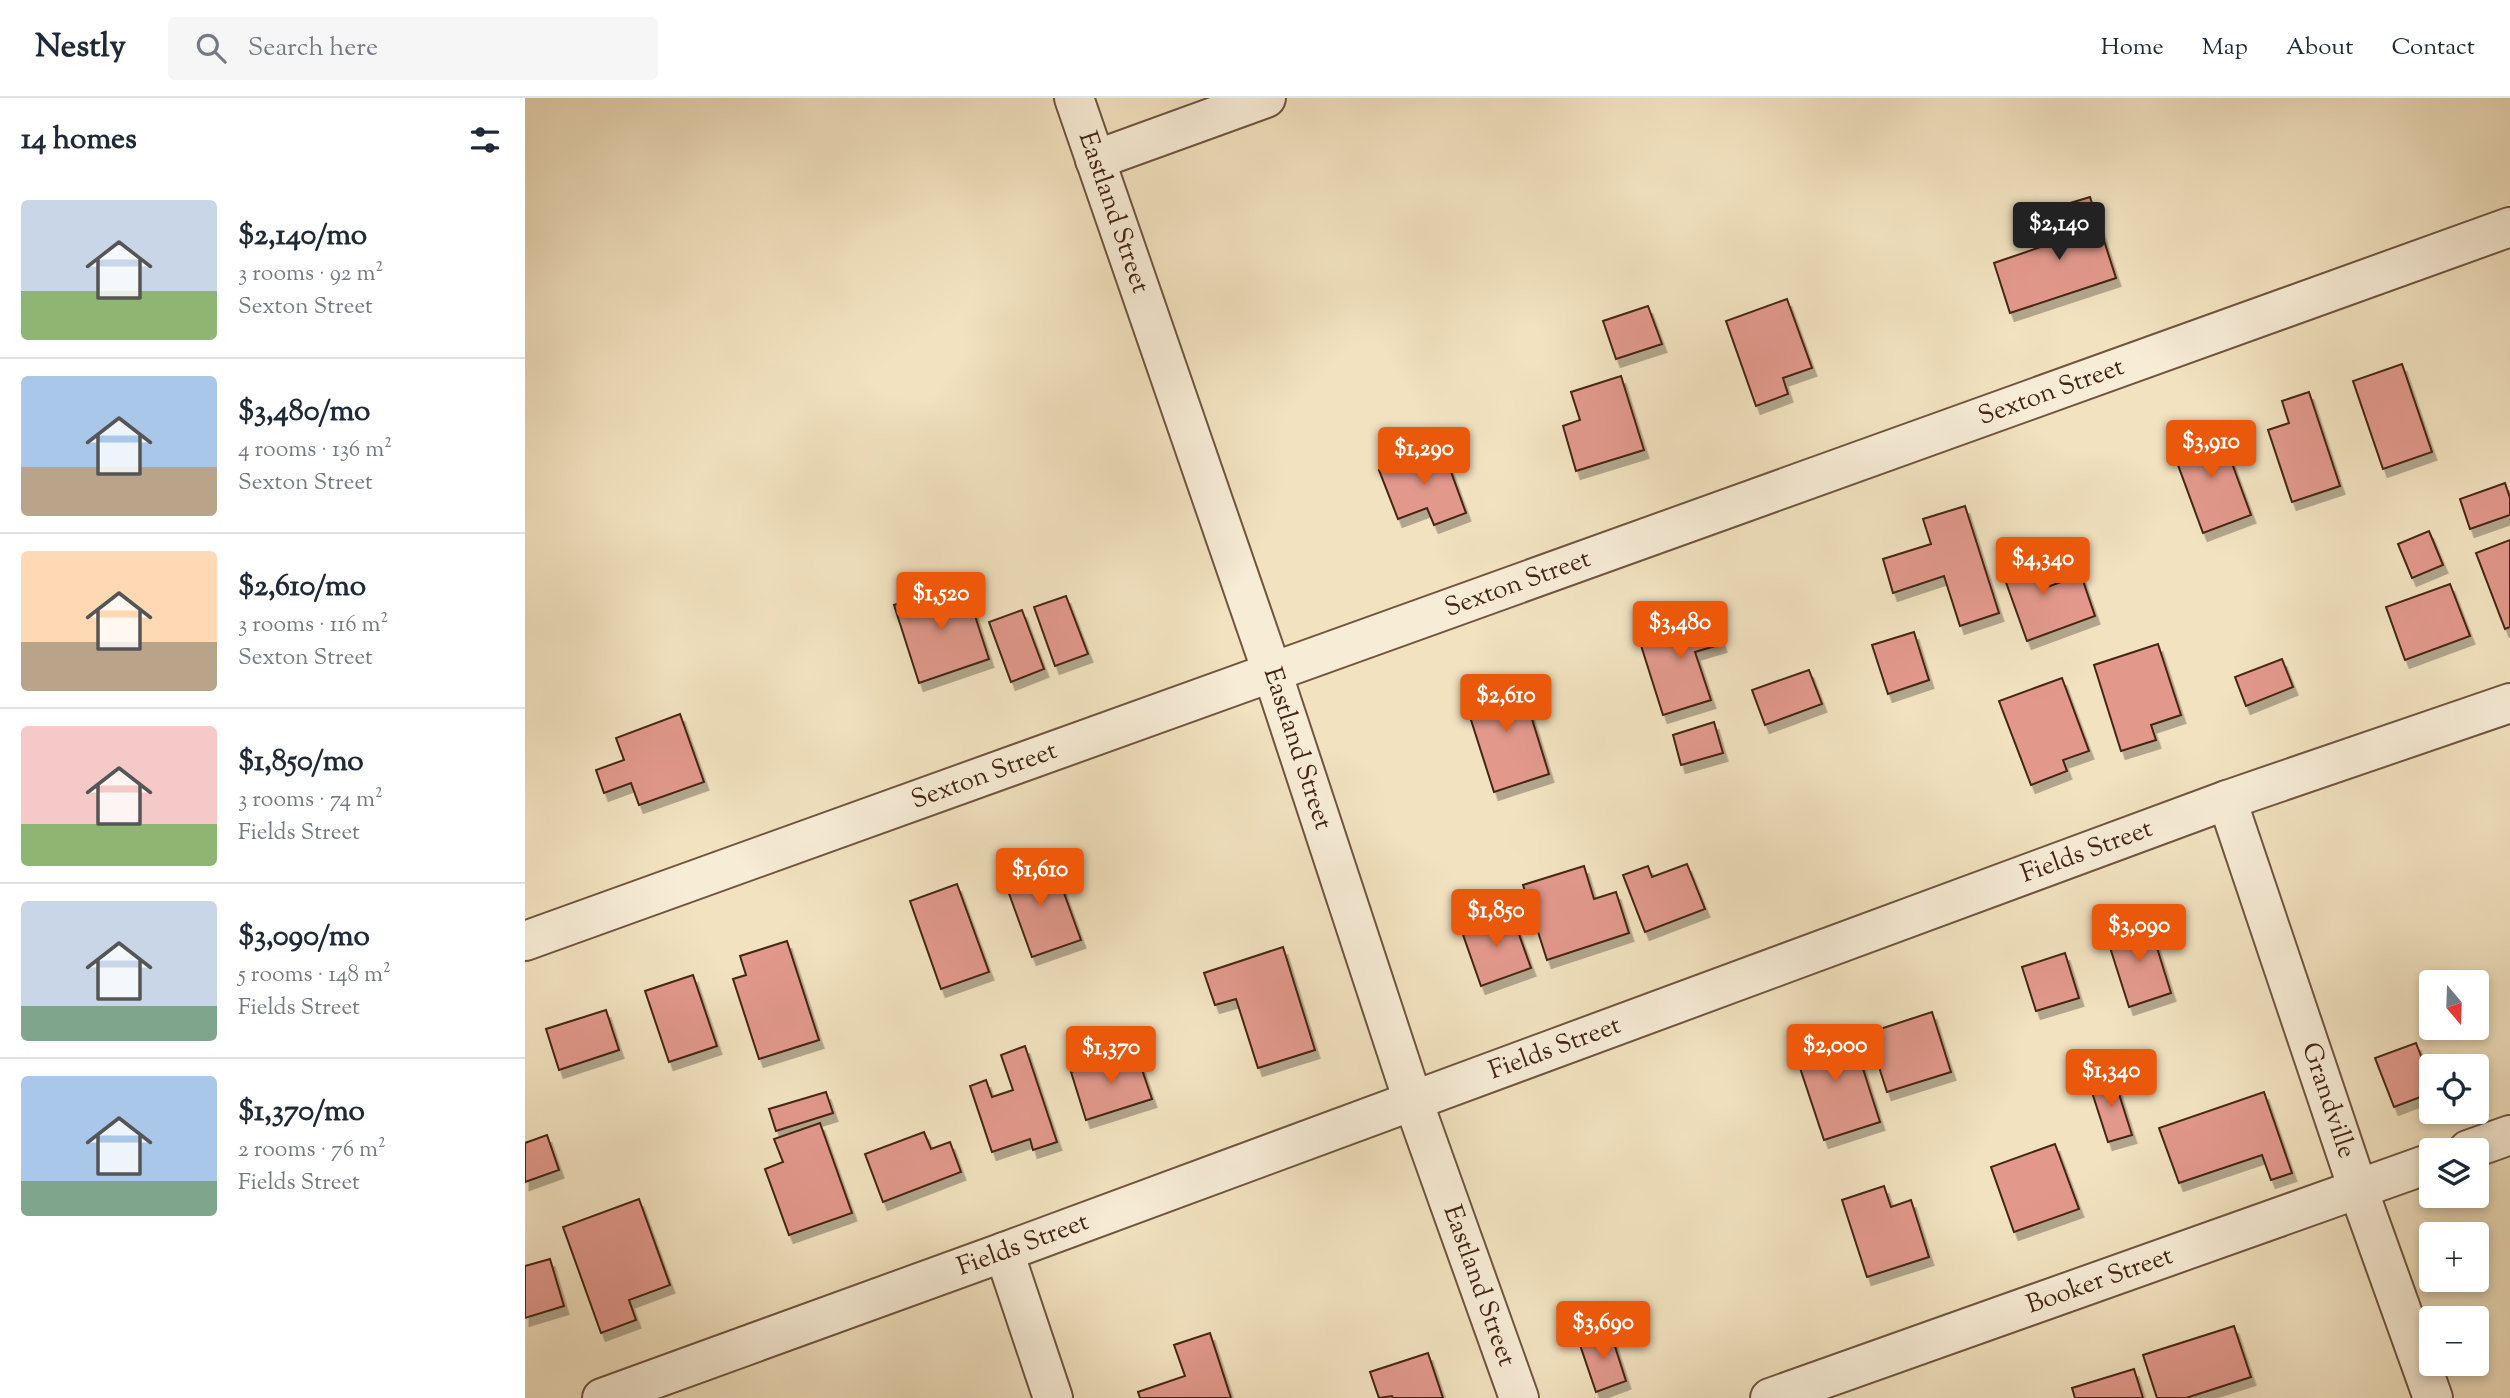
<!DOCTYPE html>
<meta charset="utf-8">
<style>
:root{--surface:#fff;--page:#f6f6f7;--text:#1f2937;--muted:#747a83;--line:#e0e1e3;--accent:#ea580c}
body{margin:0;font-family:"Sorts Mill Goudy",serif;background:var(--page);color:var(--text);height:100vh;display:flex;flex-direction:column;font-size:26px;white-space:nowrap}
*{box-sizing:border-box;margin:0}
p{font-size:23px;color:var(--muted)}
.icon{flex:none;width:38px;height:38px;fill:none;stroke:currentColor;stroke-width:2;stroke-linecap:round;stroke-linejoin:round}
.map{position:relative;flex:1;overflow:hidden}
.details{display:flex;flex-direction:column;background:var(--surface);width:525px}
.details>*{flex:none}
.needle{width:46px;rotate:161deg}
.controls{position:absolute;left:1894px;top:872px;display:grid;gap:14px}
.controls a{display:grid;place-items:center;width:70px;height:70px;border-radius:7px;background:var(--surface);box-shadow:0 4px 10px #0003;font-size:35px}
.price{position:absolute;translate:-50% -60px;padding:0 16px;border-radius:7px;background:var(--accent);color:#fff;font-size:23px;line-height:46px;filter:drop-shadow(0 2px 4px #0008)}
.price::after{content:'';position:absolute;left:50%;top:42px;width:21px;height:16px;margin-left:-10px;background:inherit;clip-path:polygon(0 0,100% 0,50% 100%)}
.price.current{background:#222;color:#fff}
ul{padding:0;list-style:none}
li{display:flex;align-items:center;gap:21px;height:175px;padding:0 21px}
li+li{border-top:2px solid var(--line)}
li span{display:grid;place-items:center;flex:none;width:196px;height:140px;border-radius:7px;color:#555}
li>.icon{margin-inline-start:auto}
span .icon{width:84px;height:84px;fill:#fffc;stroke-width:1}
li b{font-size:30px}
h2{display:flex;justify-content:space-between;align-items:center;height:84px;padding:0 21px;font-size:30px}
header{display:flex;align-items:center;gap:42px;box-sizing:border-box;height:98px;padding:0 35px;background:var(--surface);border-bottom:2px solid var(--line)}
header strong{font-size:33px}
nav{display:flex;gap:38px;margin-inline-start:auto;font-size:24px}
.search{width:490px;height:63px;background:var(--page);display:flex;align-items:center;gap:18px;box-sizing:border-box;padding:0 24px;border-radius:7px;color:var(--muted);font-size:26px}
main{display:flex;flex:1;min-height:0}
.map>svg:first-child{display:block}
</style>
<header>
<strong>Nestly</strong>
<div class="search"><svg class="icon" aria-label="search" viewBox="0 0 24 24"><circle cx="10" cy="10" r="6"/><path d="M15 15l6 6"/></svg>Search here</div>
<nav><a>Home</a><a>Map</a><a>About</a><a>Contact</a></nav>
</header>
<main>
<section class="details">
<h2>14 homes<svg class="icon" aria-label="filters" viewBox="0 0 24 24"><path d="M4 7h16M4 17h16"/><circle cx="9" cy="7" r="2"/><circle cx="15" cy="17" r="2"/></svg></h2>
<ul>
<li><span style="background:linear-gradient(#c9d6e8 65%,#8fb573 0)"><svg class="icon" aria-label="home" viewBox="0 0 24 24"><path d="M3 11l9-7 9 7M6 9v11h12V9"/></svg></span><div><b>$2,140/mo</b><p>3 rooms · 92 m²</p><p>Sexton Street</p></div></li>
<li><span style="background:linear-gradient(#a9c7e8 65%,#b9a48a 0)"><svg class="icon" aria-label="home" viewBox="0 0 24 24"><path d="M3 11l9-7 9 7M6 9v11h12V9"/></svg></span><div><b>$3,480/mo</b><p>4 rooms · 136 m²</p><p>Sexton Street</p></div></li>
<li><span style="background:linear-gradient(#ffd9b3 65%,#b9a48a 0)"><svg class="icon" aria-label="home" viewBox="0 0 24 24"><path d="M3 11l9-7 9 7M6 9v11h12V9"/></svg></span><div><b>$2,610/mo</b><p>3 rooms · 116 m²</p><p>Sexton Street</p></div></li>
<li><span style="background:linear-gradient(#f6c9c9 70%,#8fb573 0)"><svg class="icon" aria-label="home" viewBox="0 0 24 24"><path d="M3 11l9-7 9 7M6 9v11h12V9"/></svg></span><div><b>$1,850/mo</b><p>3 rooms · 74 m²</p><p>Fields Street</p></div></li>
<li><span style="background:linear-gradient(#c9d6e8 75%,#7fa58c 0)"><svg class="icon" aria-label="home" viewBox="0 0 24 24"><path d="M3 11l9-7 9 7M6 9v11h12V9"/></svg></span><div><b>$3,090/mo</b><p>5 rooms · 148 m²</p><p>Fields Street</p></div></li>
<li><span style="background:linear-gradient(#a9c7e8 75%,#7fa58c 0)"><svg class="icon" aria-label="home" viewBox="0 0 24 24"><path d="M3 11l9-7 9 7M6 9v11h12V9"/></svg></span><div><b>$1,370/mo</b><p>2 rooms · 76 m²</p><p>Fields Street</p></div></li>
</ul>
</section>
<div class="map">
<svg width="1985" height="1300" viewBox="0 0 1985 1300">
<defs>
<filter id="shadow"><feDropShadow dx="4.5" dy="8" stdDeviation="0" flood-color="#0004"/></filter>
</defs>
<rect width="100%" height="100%" fill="#f2e2c0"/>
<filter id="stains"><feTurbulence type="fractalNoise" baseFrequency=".00286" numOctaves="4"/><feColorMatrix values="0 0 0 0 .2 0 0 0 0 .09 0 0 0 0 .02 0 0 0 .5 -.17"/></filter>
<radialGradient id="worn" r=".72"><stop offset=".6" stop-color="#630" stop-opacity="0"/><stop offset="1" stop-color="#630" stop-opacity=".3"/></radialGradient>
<g fill="#e2998c" stroke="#452512" stroke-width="2" filter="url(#shadow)">
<polygon points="1565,99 1591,180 1485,215 1469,165 1542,140 1532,109"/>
<polygon points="1262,201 1287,270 1258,280 1263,296 1231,308 1201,223"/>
<polygon points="1123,208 1137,246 1091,261 1078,223"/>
<polygon points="1877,266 1907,354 1858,371 1828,283"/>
<polygon points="1096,278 1119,352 1051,373 1038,328 1055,322 1046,294"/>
<polygon points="1784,294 1815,388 1767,404 1743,332 1764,325 1757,303"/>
<polygon points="1694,330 1726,417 1678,435 1646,348"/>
<polygon points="917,349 941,415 909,427 902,410 873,421 854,372"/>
<polygon points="1980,385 1985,400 1985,417 1945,431 1935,401"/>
<polygon points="1440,408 1474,515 1435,528 1419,478 1368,495 1358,461 1406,446 1398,421"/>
<polygon points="1904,433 1918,467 1887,480 1873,446"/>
<polygon points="1985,442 1985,529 1980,531 1951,455"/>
<polygon points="1507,450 1522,489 1556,477 1570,518 1502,543 1473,462"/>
<polygon points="439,484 464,561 394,585 369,507"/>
<polygon points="1925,486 1945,538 1880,562 1861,509"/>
<polygon points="541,498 563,556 530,568 509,509"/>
<polygon points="497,512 519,571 486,584 464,524"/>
<polygon points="1187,514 1197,546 1170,554 1186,602 1138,617 1113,538"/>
<polygon points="1389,534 1404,582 1363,596 1347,547"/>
<polygon points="1633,546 1656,617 1626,627 1631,642 1596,653 1569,567"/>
<polygon points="1757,561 1768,589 1721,608 1710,579"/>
<polygon points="1284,572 1297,606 1240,627 1227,592"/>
<polygon points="994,579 1024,676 969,694 938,597"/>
<polygon points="1537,580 1564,653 1538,662 1542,673 1506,687 1474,603"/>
<polygon points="155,616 179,684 114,707 106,685 79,695 71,672 99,662 91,640"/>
<polygon points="1189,624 1198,655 1156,667 1148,637"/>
<polygon points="501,758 510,780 531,773 556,842 507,859 474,768"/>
<polygon points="1162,766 1180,811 1120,834 1098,777 1123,768 1127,779"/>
<polygon points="1059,768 1069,801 1091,794 1104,835 1022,862 998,787"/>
<polygon points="432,786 464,874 416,891 385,803"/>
<polygon points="986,814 1006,870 956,888 936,831"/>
<polygon points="1624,824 1646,895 1604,909 1581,837"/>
<polygon points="262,843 294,942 234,961 208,881 221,877 215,858"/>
<polygon points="758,849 790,952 733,970 711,901 690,907 679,875"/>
<polygon points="1540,855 1554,900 1511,913 1497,869"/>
<polygon points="168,877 192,948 144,964 120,893"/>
<polygon points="81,912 94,952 34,972 21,931"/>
<polygon points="1407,914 1426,974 1362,994 1343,935"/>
<polygon points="1302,928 1311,956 1331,949 1355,1024 1299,1042 1265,940"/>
<polygon points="1891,945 1906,984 1906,995 1869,1009 1850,960"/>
<polygon points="500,948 532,1044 508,1052 505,1041 467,1054 445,988 461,982 467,999 488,992 476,957"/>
<polygon points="611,954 627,1001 561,1022 546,974"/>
<polygon points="1588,977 1607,1037 1583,1044 1564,985"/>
<polygon points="301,994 308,1015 251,1033 244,1011"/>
<polygon points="1739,994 1767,1075 1746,1082 1737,1057 1654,1085 1634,1030"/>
<polygon points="295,1025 327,1115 264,1137 240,1071 258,1064 249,1041"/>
<polygon points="399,1034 406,1051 425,1044 436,1074 358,1104 340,1056"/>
<polygon points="22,1037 34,1072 0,1084 0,1045"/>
<polygon points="1530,1046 1554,1111 1489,1134 1466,1069"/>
<polygon points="1359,1088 1366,1109 1386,1102 1404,1159 1342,1179 1317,1102"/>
<polygon points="114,1101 145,1187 104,1202 111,1222 76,1235 38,1129"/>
<polygon points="25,1161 39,1208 0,1220 0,1168"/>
<polygon points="1709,1228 1726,1279 1661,1300 1632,1300 1618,1257"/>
<polygon points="1085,1233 1101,1283 1071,1294 1054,1244"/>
<polygon points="685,1235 706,1300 615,1300 613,1294 660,1278 649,1247"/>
<polygon points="903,1255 918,1300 868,1300 867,1298 854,1300 845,1274"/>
<polygon points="1609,1271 1618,1300 1550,1300 1547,1290"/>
</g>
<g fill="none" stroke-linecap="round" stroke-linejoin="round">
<defs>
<g id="minor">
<path id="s1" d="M549 0 747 574 888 1003 994 1300"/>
<polyline points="570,62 741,0"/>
<path id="s2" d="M1702 702 1833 1091 1908 1300"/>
<path id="s3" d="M0 843 1985 129"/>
<polyline points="1943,1052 1985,1037"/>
<polyline points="479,1154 528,1300"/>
<path id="s4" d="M77 1300 479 1154 1702 702 1985 605"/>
<path id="s5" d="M1245 1300 1906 1065"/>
</g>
</defs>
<use href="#minor" stroke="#70543e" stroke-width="42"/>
<use href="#minor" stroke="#f7ecd6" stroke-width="38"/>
</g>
<g text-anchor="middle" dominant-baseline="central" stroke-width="7" stroke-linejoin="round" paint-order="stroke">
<g font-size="26" fill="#452512" stroke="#f7ecd6">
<text stroke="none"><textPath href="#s1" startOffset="121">Eastland Street</textPath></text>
<text stroke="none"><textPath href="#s3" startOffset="1622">Sexton Street</textPath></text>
<text stroke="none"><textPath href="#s3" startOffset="1055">Sexton Street</textPath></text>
<text stroke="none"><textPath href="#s1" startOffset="688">Eastland Street</textPath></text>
<text stroke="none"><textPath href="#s3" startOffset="488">Sexton Street</textPath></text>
<text stroke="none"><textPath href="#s4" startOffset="1582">Fields Street</textPath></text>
<text stroke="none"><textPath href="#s4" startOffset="1015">Fields Street</textPath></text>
<text stroke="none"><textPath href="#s2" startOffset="317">Grandville</textPath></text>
<text stroke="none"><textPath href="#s4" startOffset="448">Fields Street</textPath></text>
<text stroke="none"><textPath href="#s5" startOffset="350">Booker Street</textPath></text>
<text stroke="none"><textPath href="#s1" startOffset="1255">Eastland Street</textPath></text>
</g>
</g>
<rect width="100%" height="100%" filter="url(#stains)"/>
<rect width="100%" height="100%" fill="url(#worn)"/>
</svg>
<div class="controls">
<a><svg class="needle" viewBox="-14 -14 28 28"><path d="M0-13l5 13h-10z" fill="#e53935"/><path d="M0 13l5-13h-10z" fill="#747a83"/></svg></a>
<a><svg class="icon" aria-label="locate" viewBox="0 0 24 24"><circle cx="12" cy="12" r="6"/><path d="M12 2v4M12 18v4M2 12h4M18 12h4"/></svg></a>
<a><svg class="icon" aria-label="layers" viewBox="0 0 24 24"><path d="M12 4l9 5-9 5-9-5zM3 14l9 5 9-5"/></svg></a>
<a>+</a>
<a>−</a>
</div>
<b class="price current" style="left:1534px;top:164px">$2,140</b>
<b class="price" style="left:1686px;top:382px">$3,910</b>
<b class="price" style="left:899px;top:389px">$1,290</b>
<b class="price" style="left:1518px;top:499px">$4,340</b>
<b class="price" style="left:416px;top:534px">$1,520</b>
<b class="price" style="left:1155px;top:563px">$3,480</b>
<b class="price" style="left:981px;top:636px">$2,610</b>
<b class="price" style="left:515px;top:810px">$1,610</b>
<b class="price" style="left:971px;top:851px">$1,850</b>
<b class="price" style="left:1614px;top:866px">$3,090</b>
<b class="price" style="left:1310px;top:986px">$2,000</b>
<b class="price" style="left:586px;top:988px">$1,370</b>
<b class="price" style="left:1586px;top:1011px">$1,340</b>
<b class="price" style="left:1078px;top:1263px">$3,690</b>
</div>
</main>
